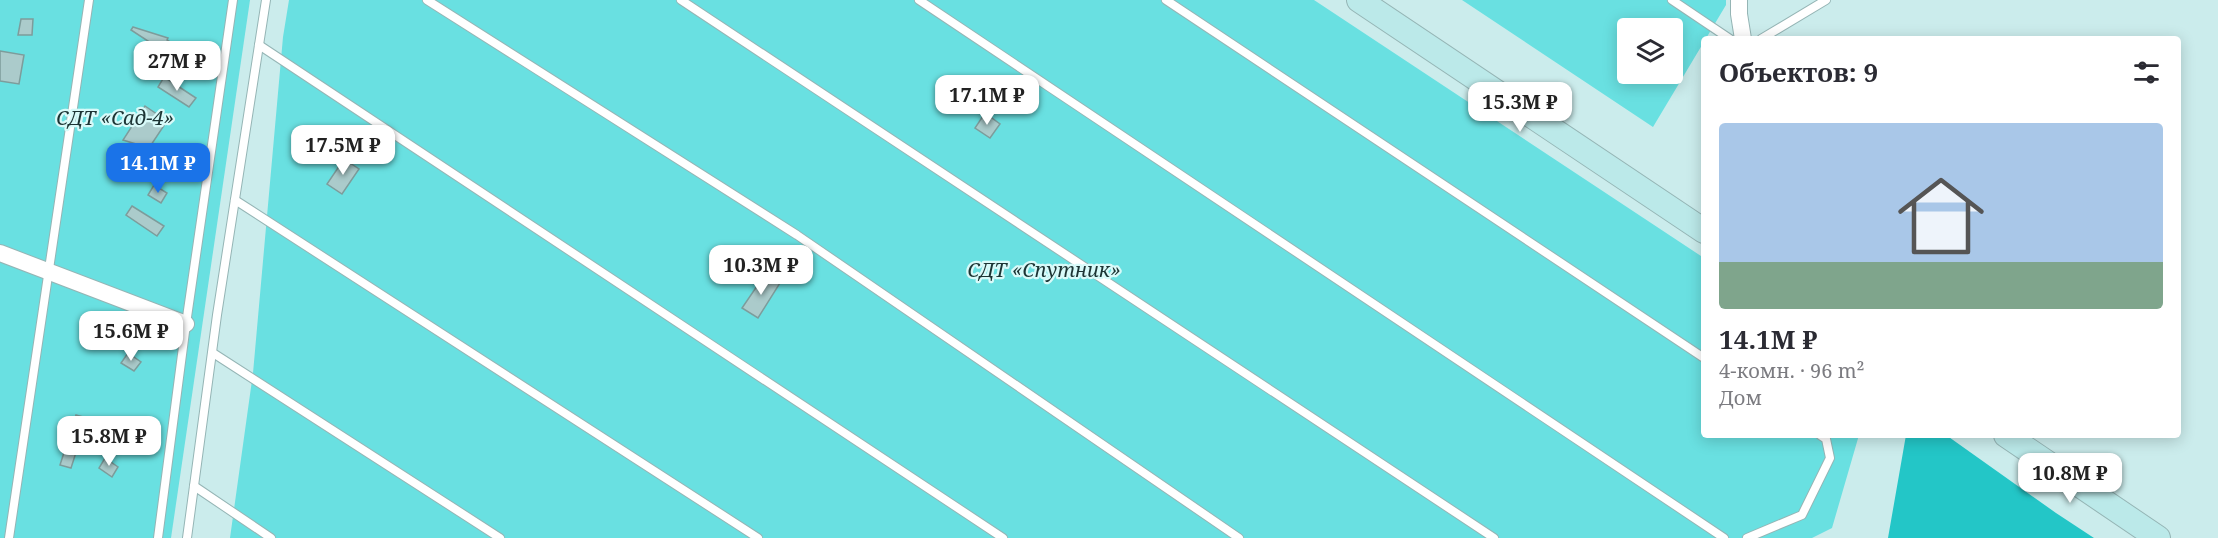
<!DOCTYPE html>
<html lang="ru">
<meta charset="utf-8">
<style>
:root{--surface:#fff;--page:#f2f2f3;--text:#2b2b33;--muted:#7c7c81;--line:#e1e1e2;--accent:#1a73e8}
body{margin:0;font-family:"Noto Serif",serif;background:var(--page);color:var(--text);height:100vh;display:flex;flex-direction:column;font-size:22px;white-space:nowrap}
*{box-sizing:border-box;margin:0}
p{font-size:20px;color:var(--muted)}
.icon{flex:none;width:33px;height:33px;fill:none;stroke:currentColor;stroke-width:2;stroke-linecap:round;stroke-linejoin:round}
.map{position:relative;flex:1;overflow:hidden}
.drawer{position:absolute;left:1701px;top:36px;width:480px;height:402px;display:flex;flex-direction:column;background:var(--surface);border-radius:6px;box-shadow:0 3px 15px #0003}
.drawer>*{flex:none}
.buttons{position:absolute;left:1617px;top:18px;display:grid;gap:12px}
.buttons a{display:grid;place-items:center;width:66px;height:66px;border-radius:6px;background:var(--surface);box-shadow:0 3px 15px #0003;font-size:30px}
.price{position:absolute;translate:-50% -51px;padding:0 14px;border-radius:12px;background:#fff;color:#222;font-size:20px;line-height:39px;filter:drop-shadow(0 2px 3px #0008)}
.price::after{content:'';position:absolute;left:50%;top:36px;width:18px;height:14px;margin-left:-9px;background:inherit;clip-path:polygon(0 0,100% 0,50% 100%)}
.price.on{background:var(--accent);color:#fff}
ul{padding:0;list-style:none}
li{display:grid;align-content:center;gap:12px;height:318px;padding:0 18px}
li+li{border-top:2px solid var(--line)}
li span{display:grid;place-items:center;height:186px;border-radius:6px;color:#555}
li>.icon{margin-inline-start:auto}
span .icon{width:108px;height:108px;fill:#fffc;stroke-width:1}
li b{font-size:26px}
h2{display:flex;justify-content:space-between;align-items:center;height:72px;padding:0 18px;font-size:26px}
.map>svg:first-child{display:block}
</style>
<div class="map">
<svg width="2218" height="538" viewBox="0 0 2218 538">
<rect width="100%" height="100%" fill="#cbecec"/>
<g fill="#69e0e1" fill-rule="evenodd">
<polygon points="0,0 250,0 171,538 0,538"/>
<polygon points="289,0 1314,0 1704,258 1704,435 1859,435 1832,528 1812,538 230,538 253,373 283,37"/>
<path d="M1462 0H1726V5L1653 127ZM1628 28H1672V74H1628Z"/>
</g>
<polygon fill="#23c6c7" points="1906,435 1946,435 2056,513 2094,538 1888,538"/>
<g fill="#abcbcb" stroke="#7d9c9b" stroke-width="1.5">
<polygon points="21,19 33,19 32,35 18,35"/>
<polygon points="133,27 168,38 167,40 192,56 186,66 131,30"/>
<polygon points="0,51 24,55 19,84 0,81"/>
<polygon points="164,77 196,98 189,107 158,87"/>
<polygon points="145,106 167,121 149,148 123,140"/>
<polygon points="985,113 1000,124 990,138 975,128"/>
<polygon points="344,159 359,169 342,194 327,184"/>
<polygon points="154,185 167,193 161,203 148,195"/>
<polygon points="132,206 164,226 157,236 126,215"/>
<polygon points="766,273 780,283 758,318 742,308"/>
<polygon points="136,322 149,331 142,340 129,332"/>
<polygon points="128,353 141,362 134,371 121,363"/>
<polygon points="76,415 87,418 71,468 60,465"/>
<polygon points="114,421 127,429 121,439 108,431"/>
<polygon points="105,458 118,467 112,477 99,468"/>
</g>
<g fill="none" stroke-linecap="round" stroke-linejoin="round">
<defs>
<g id="lane">
<polyline points="427,0 797,235 1239,538"/>
<polyline points="681,0 1494,538"/>
<polyline points="919,0 1724,538"/>
<polyline points="1166,0 1704,358"/>
<polyline points="1672,0 1730,39"/>
<polyline points="1761,39 1826,0"/>
<polyline points="259,45 1003,538"/>
<polyline points="235,200 758,538"/>
<polyline points="213,353 500,538"/>
<polyline points="194,486 271,538"/>
<polyline points="9,538 89,0"/>
<polyline points="158,538 186,324 233,0"/>
<polyline points="187,538 217,315 266,0"/>
<polyline points="1747,538 1802,515 1830,458 1826,439 1820,435"/>
</g>
<g id="street">
<polyline points="1739,0 1739,14 1743,39"/>
<polyline points="0,253 186,324"/>
</g>
<g id="secondary">
<polyline points="1359,0 1704,231"/>
<polyline points="2006,435 2158,538"/>
</g>
</defs>
<use href="#lane" stroke="#95b5b5" stroke-width="10"/>
<use href="#street" stroke="#95b5b5" stroke-width="18"/>
<use href="#secondary" stroke="#95b5b5" stroke-width="26"/>
<use href="#lane" stroke="#fff" stroke-width="8"/>
<use href="#street" stroke="#fff" stroke-width="16"/>
<use href="#secondary" stroke="#bbe9e9" stroke-width="24"/>
</g>
<g text-anchor="middle" dominant-baseline="central" stroke-width="4.5" stroke-linejoin="round" paint-order="stroke">
<g font-size="20" font-style="italic" fill="#1c3434" stroke="#d8faf9">
<text x="115" y="117">СДТ «Сад-4»</text>
<text x="1044" y="269">СДТ «Спутник»</text>
</g>
</g>
</svg>
<div class="buttons">
<a><svg class="icon" aria-label="layers" viewBox="0 0 24 24"><path d="M12 4l9 5-9 5-9-5zM3 14l9 5 9-5"/></svg></a>
</div>
<b class="price" style="left:177px;top:92px">27M ₽</b>
<b class="price" style="left:987px;top:126px">17.1M ₽</b>
<b class="price" style="left:1520px;top:133px">15.3M ₽</b>
<b class="price" style="left:343px;top:176px">17.5M ₽</b>
<b class="price on" style="left:158px;top:194px">14.1M ₽</b>
<b class="price" style="left:761px;top:296px">10.3M ₽</b>
<b class="price" style="left:131px;top:362px">15.6M ₽</b>
<b class="price" style="left:109px;top:467px">15.8M ₽</b>
<b class="price" style="left:2070px;top:504px">10.8M ₽</b>
<section class="drawer">
<h2>Объектов: 9<svg class="icon" aria-label="filters" viewBox="0 0 24 24"><path d="M4 7h16M4 17h16"/><circle cx="9" cy="7" r="2"/><circle cx="15" cy="17" r="2"/></svg></h2>
<ul>
<li><span style="background:linear-gradient(#a9c7e8 75%,#7fa58c 0)"><svg class="icon" aria-label="home" viewBox="0 0 24 24"><path d="M3 11l9-7 9 7M6 9v11h12V9"/></svg></span><div><b>14.1M ₽</b><p>4-комн. · 96 m²</p><p>Дом</p></div></li>
</ul>
</section>
</div>
